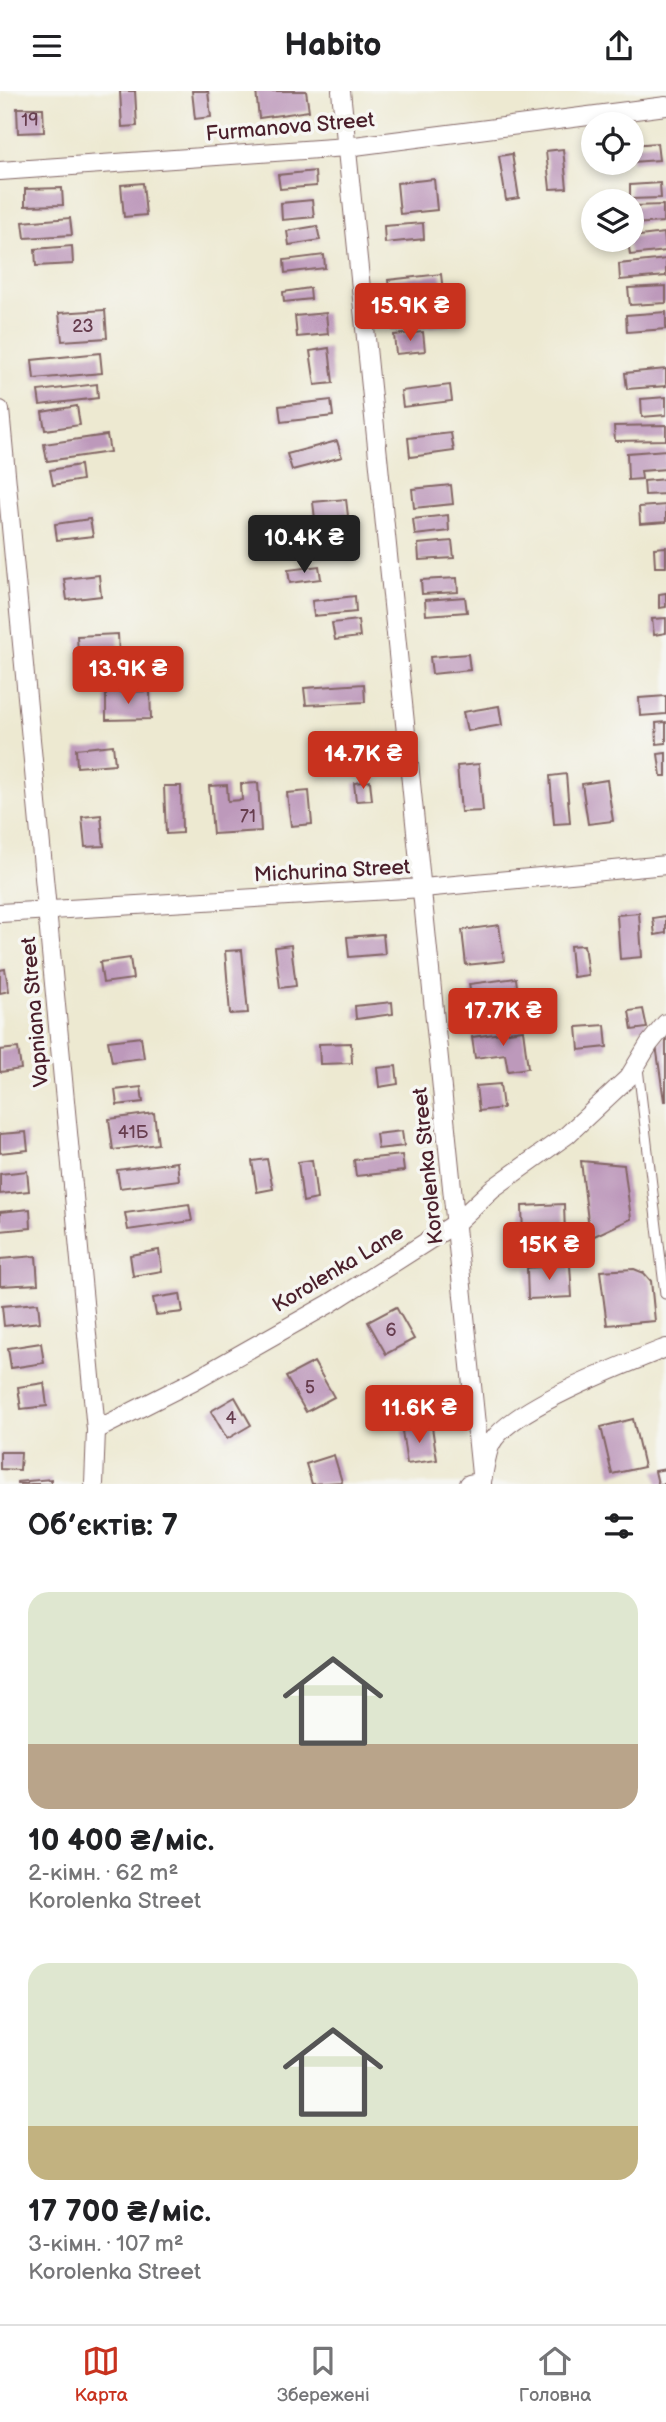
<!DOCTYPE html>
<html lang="uk">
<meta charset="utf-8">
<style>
:root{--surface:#fff;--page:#f2f2f2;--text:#202124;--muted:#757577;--line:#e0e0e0;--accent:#c8321e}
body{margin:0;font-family:"Balsamiq Sans",sans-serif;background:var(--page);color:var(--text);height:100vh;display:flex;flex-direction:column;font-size:26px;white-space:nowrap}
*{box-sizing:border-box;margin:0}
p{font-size:23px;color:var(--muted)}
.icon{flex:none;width:38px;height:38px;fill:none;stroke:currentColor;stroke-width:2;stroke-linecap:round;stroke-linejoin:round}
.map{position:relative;height:1393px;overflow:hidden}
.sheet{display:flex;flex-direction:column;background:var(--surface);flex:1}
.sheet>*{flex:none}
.buttons{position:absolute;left:581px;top:21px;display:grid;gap:14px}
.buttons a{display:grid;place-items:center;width:63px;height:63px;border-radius:50%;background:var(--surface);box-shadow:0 4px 10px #0003;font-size:35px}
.price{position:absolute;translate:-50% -60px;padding:0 16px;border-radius:7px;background:var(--accent);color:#fff;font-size:23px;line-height:46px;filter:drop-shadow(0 2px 4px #0008)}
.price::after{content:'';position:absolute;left:50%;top:42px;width:21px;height:16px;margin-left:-10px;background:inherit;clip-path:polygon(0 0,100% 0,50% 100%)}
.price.active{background:#222;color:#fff}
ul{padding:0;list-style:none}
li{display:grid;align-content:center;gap:14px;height:371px;padding:0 28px}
li span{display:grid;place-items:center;height:217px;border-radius:21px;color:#555}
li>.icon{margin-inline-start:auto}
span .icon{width:126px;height:126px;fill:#fffc;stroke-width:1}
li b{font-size:30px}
h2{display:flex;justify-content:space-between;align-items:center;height:84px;padding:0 28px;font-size:30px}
header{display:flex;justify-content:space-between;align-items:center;height:91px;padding:0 28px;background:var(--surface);font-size:32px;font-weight:800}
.menu{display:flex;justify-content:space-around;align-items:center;height:98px;border-top:2px solid var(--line);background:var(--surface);font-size:19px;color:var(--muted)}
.menu a{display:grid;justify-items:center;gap:4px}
.menu .active{color:var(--accent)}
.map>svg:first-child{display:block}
</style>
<header><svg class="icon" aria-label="menu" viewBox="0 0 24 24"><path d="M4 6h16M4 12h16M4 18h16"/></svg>Habito<svg class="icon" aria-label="share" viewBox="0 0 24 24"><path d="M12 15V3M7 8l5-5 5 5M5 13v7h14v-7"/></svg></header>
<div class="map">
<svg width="666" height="1393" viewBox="0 0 666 1393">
<rect width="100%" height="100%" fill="#f6f6f2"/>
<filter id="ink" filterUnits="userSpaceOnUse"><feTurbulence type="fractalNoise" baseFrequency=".0143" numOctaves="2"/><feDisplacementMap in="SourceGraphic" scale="14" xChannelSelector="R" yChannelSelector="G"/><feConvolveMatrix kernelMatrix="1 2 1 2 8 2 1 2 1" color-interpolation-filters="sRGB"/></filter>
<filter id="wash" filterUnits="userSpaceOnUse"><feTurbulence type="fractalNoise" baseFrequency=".00686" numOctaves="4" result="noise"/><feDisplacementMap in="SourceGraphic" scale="28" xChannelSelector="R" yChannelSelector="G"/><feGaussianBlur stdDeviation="1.57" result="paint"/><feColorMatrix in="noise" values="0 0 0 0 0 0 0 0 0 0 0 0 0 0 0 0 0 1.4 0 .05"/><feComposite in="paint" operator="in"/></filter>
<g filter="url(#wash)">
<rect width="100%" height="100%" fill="#ede9d1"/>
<g id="blocks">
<g fill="#bd99bb">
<polygon points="120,0 135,0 137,35 122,36"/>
<polygon points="192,0 208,0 211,26 195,28"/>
<polygon points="256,0 306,0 309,20 259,27"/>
<polygon points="17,17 43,17 44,41 18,42"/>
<polygon points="657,52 659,69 632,71 632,54"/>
<polygon points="563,58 567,97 550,98 546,60"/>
<polygon points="512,63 519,107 506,109 499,65"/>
<polygon points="315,80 316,95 280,98 278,84"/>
<polygon points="434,88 437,119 400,123 397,92"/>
<polygon points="143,92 146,124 124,126 121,94"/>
<polygon points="660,92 661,107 630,108 630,94"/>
<polygon points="62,97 63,114 25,115 25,98"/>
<polygon points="312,109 314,126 282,129 281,112"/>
<polygon points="663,114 663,131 632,133 632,115"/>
<polygon points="70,127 72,144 25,147 23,131"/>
<polygon points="423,132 424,148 385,152 384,135"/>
<polygon points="317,135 320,149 289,154 287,140"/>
<polygon points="664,142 666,160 630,164 628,149 632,149 632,146"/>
<polygon points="72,155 73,173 36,175 35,158"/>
<polygon points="324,164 325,177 285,182 284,169"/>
<polygon points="666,168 666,185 620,189 619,173"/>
<polygon points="441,183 443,201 390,207 388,189"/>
<polygon points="666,195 666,212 630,214 628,197"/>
<polygon points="310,197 311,208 284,211 283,201"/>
<polygon points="105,219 107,247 62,250 59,222"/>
<polygon points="450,220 451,234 393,239 392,225"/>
<polygon points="666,221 666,238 627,241 626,224"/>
<polygon points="326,222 328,243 297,246 295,225"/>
<polygon points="423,241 425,260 396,263 394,244"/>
<polygon points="329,257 333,292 315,294 310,260"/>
<polygon points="100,262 102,282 34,288 32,269"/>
<polygon points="666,278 666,295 627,298 625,282"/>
<polygon points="97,293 98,307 40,314 38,300"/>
<polygon points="450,294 452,310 403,316 401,300"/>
<polygon points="666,306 666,324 642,326 641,308"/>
<polygon points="331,309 333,325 281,331 279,315"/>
<polygon points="77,315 80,334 45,339 42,321"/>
<polygon points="666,334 666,349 615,350 614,335"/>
<polygon points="451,342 454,360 410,366 408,347"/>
<polygon points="107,344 110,361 47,370 44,353"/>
<polygon points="337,350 342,366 292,379 287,363"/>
<polygon points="666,359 666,378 641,380 642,388 628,389 627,362"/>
<polygon points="80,374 82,389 53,394 50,379"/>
<polygon points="666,388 666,403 645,404 644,390"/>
<polygon points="451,394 453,413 414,417 412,398"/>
<polygon points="346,408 348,425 315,428 313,411"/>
<polygon points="666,414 666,431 640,433 639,416"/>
<polygon points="448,424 449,440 415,444 413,428"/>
<polygon points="90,428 93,445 57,449 55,433"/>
<polygon points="349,449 351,463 323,466 321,452"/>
<polygon points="452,450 454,467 419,469 418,453"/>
<polygon points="666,456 666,476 655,476 654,457"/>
<polygon points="319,475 321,488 290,492 288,479"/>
<polygon points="99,484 101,505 67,509 64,488"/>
<polygon points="457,487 458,501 422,503 421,489"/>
<polygon points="666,502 666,516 659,517 659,503"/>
<polygon points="355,505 356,521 314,525 312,510"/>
<polygon points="465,506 467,521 426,524 425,509"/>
<polygon points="666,527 666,542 654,544 652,528"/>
<polygon points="358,529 360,546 335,549 332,532"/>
<polygon points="118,543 119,562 78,563 77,545"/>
<polygon points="468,563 470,579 432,583 430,566"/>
<polygon points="364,593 365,611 306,614 304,597"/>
<polygon points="150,600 151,628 106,629 106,601"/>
<polygon points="666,605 666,623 640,625 639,607"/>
<polygon points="499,615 502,634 467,640 463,621"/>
<polygon points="666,631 666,652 657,653 656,632"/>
<polygon points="113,654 115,673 77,676 76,658"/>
<polygon points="666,662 666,685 661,685 658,663"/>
<polygon points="479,673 483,720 461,721 457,675"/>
<polygon points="566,683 570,732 554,733 550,685"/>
<polygon points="607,689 613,730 588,733 582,693"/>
<polygon points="370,690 372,709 356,710 354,692"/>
<polygon points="258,692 261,740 213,743 209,695 227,694 228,710 242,709 241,693"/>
<polygon points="164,695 181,695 182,742 166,743"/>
<polygon points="309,700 312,733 291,735 287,702"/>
<polygon points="101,724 104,755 85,756 82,726"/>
<polygon points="639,822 642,866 620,868 617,824"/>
<polygon points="666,825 666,842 655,844 653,827"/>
<polygon points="499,834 504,870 466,874 462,839"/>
<polygon points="383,843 385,863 349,866 347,846"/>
<polygon points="291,854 296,895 280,897 275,856"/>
<polygon points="584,854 588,884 573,886 570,855"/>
<polygon points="242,859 248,922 230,923 225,860"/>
<polygon points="130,867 133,888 103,892 100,871"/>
<polygon points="5,878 9,900 0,902 0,879"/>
<polygon points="516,887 518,904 472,911 469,893"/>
<polygon points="392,911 393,923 356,928 355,915"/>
<polygon points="643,918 647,937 632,939 629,920"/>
<polygon points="605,934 607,956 579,959 577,936"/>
<polygon points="523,939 528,977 508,980 505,963 475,967 472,946"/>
<polygon points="666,945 666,1010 664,1010 656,954"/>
<polygon points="141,946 144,967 112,971 108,950"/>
<polygon points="351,952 352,972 320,973 319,953"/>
<polygon points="18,957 21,978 0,981 0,959"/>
<polygon points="396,975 398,993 379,996 377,977"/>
<polygon points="500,993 503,1017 479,1020 476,995"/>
<polygon points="141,996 143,1011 117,1014 115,999"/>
<polygon points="154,1022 158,1053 113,1059 109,1028"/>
<polygon points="402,1040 404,1055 378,1058 376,1043"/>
<polygon points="26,1041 28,1059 0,1062 0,1043"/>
<polygon points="402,1064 404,1080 356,1085 354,1069"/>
<polygon points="267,1068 273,1098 257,1101 252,1070"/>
<polygon points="312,1069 317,1108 303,1111 298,1071"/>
<polygon points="581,1070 624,1074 631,1128 590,1147"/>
<polygon points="177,1071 179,1089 120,1097 117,1079"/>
<polygon points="27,1080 29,1100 0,1103 0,1083"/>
<polygon points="189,1113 192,1130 128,1139 125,1122"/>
<polygon points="564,1113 565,1144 523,1146 522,1115"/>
<polygon points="30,1118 31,1137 0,1140 0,1121"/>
<polygon points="159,1159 162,1180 133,1185 130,1164"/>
<polygon points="36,1165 38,1193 0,1195 0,1168"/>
<polygon points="570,1174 572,1206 528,1208 527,1177"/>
<polygon points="634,1178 644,1182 651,1190 655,1230 607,1234 600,1180"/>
<polygon points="180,1203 183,1221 156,1224 153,1207"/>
<polygon points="38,1212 40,1231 4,1235 2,1215"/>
<polygon points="396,1216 414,1248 386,1263 368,1231"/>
<polygon points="41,1252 44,1272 11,1277 8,1257"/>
<polygon points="314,1271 334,1306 306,1321 286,1286"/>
<polygon points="44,1292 47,1315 21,1318 18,1296"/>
<polygon points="235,1306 251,1334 227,1348 211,1320"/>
<polygon points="633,1328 644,1376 612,1383 601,1336"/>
<polygon points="432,1336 437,1369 407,1373 402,1340"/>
<polygon points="0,1361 21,1361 20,1379 0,1378"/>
<polygon points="334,1364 342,1391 312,1393 306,1373"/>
<polygon points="666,1378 666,1393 658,1393 655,1380"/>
<polygon points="51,1388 51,1393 17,1393 17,1391"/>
</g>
</g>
</g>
<g filter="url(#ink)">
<use href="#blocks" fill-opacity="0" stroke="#836665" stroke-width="2"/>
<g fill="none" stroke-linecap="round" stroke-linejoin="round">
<defs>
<polyline id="service" points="638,977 665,1203"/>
<g id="minor">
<polyline points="341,0 482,1393"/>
<polyline points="0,80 347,56 666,15"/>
<polyline points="0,319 96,1339 94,1393"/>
<polyline points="0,822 423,797 666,774"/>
<polyline points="96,1339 193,1290 329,1213 456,1132 492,1098 567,1044 629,986 649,953 666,932"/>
<path d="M469 1393 482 1390C485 1378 486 1363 491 1353 508 1318 628 1272 666 1257"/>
</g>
</defs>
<use href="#service" stroke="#836665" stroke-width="11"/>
<use href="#minor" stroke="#836665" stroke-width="20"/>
<use href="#service" stroke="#fff" stroke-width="9"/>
<use href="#minor" stroke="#fff" stroke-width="18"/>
</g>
</g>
<g text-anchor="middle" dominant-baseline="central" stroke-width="7" stroke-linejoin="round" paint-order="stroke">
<g font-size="18" fill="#673e4f">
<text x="30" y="29">19</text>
<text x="83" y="235">23</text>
<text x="248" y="725">71</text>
<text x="133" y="1041">41Б</text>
<text x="391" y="1239">6</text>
<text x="310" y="1296">5</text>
<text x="231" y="1327">4</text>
</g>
<g font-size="21" fill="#4a1f2b" stroke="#f6f6f2">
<text transform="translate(290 36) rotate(-5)">Furmanova Street</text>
<text transform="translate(332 780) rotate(-3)">Michurina Street</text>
<text transform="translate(35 921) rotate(-95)">Vapniana Street</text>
<text transform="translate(428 1075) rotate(-96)">Korolenka Street</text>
<text transform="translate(338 1178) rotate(-31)">Korolenka Lane</text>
</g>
</g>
</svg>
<div class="buttons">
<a><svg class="icon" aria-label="locate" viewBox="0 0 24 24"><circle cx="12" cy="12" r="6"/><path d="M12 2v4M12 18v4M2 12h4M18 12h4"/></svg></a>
<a><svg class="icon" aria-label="layers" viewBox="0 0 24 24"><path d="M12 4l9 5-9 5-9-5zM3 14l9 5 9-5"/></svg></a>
</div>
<b class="price" style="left:410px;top:252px">15.9K ₴</b>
<b class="price active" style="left:304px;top:484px">10.4K ₴</b>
<b class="price" style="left:128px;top:615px">13.9K ₴</b>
<b class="price" style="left:363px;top:700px">14.7K ₴</b>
<b class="price" style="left:503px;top:957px">17.7K ₴</b>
<b class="price" style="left:549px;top:1191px">15K ₴</b>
<b class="price" style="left:419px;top:1354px">11.6K ₴</b>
</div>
<section class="sheet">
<h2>Об’єктів: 7<svg class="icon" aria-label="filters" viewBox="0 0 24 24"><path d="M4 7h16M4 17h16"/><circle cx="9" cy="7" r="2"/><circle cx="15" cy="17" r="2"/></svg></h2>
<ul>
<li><span style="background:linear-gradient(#dfe7d0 70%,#b9a48a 0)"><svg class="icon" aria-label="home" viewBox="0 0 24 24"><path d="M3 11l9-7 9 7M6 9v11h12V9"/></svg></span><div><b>10 400 ₴/міс.</b><p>2-кімн. · 62 m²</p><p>Korolenka Street</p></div></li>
<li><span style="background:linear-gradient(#dfe7d0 75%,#c2b280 0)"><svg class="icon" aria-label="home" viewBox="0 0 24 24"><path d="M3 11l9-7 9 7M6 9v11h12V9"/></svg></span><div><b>17 700 ₴/міс.</b><p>3-кімн. · 107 m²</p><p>Korolenka Street</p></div></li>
</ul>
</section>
<nav class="menu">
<a class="active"><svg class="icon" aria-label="map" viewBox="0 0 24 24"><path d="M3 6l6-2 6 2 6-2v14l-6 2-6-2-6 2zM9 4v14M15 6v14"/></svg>Карта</a>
<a><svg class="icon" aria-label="saved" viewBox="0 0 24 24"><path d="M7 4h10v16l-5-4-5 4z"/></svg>Збережені</a>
<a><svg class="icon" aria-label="home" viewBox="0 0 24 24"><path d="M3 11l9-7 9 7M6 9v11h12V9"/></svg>Головна</a>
</nav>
